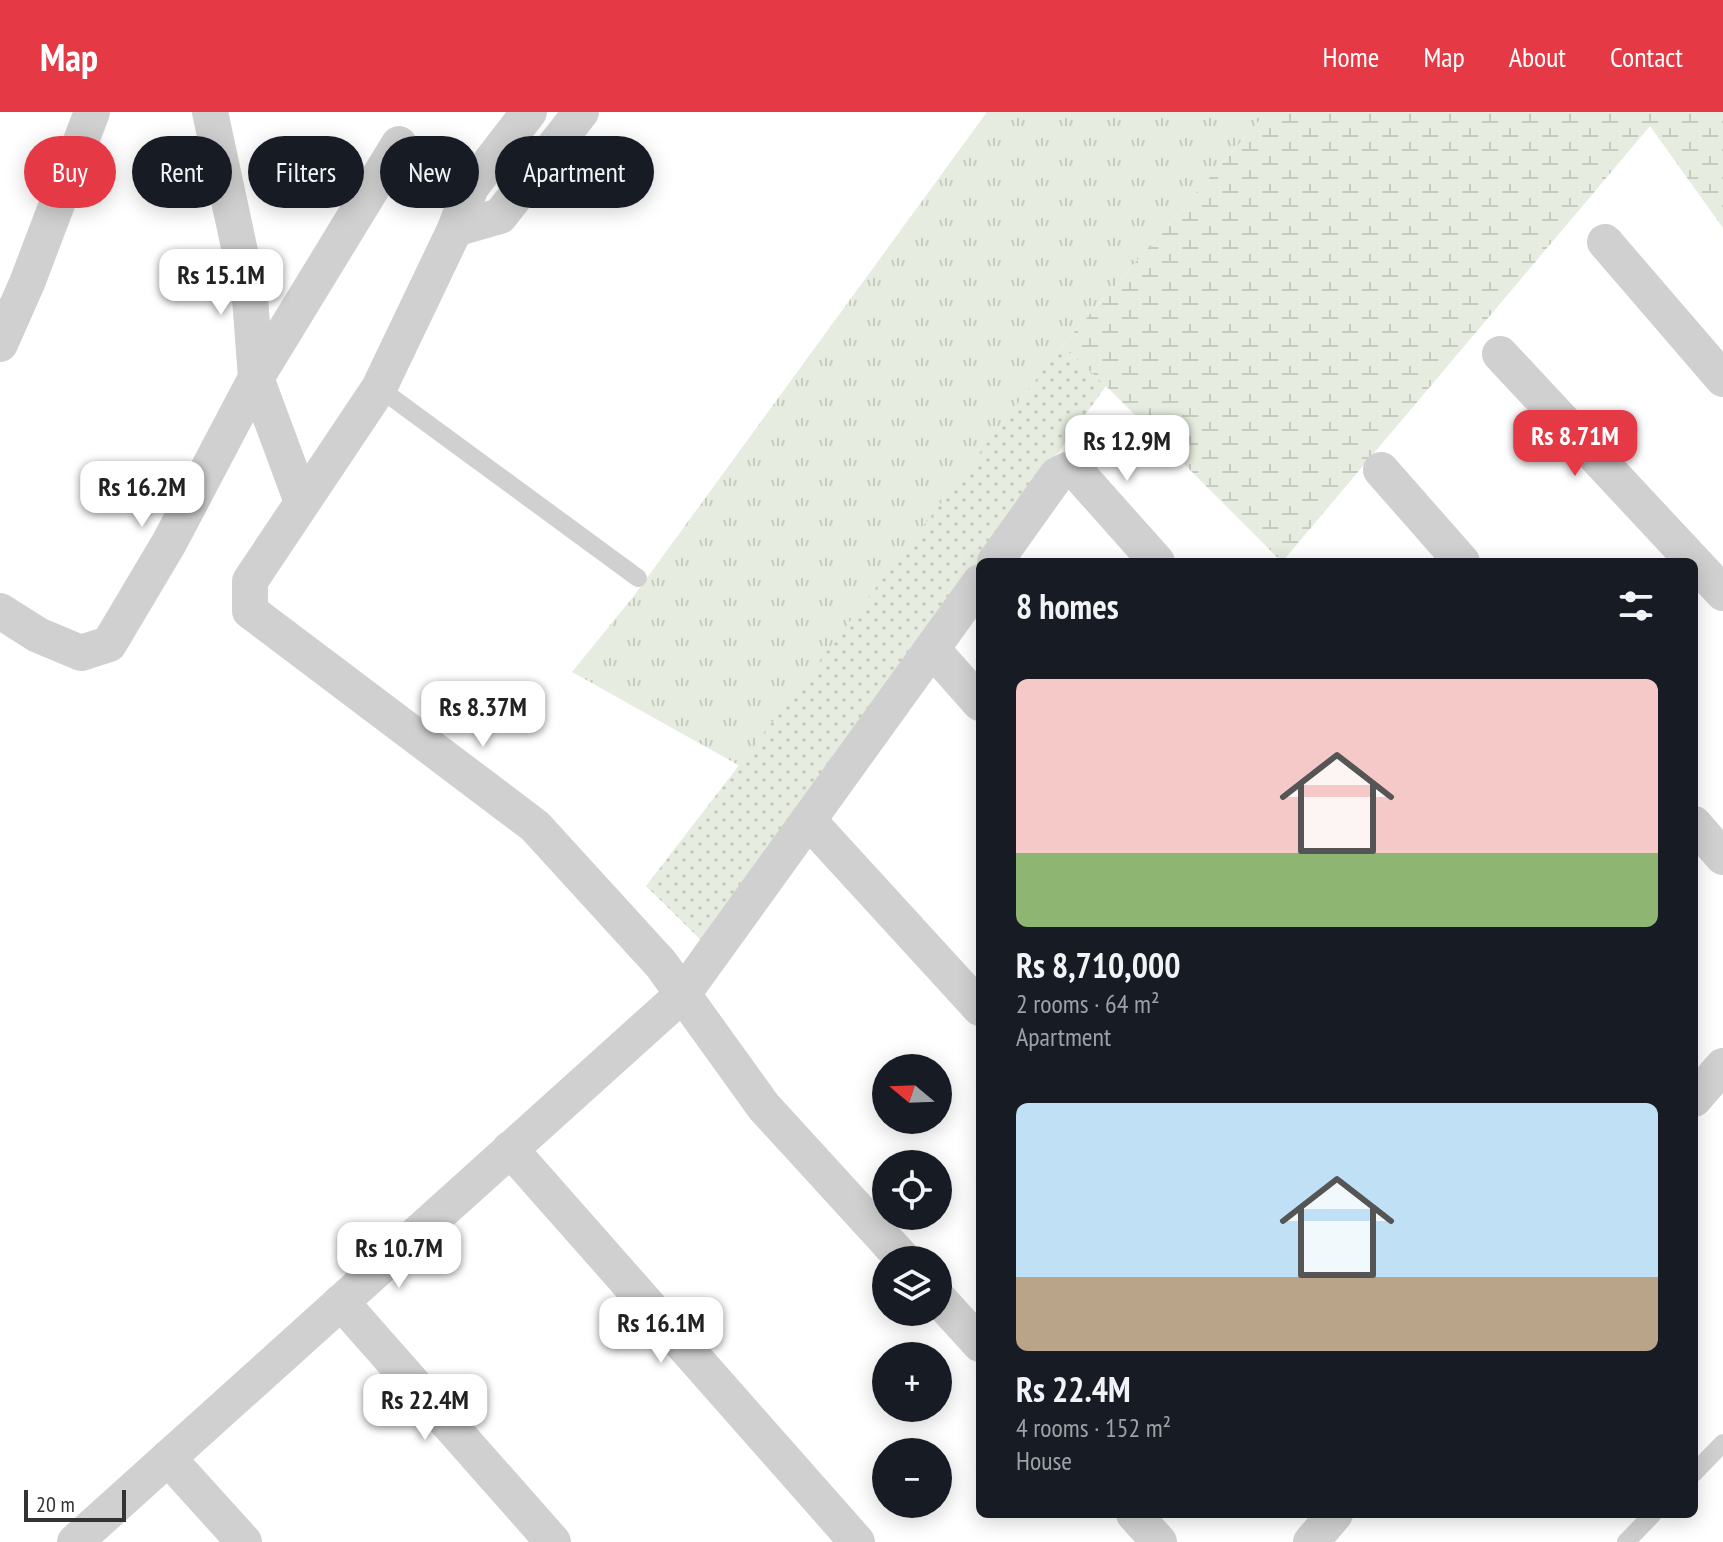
<!DOCTYPE html>
<meta charset="utf-8">
<style>
:root{--surface:#171b24;--page:#242831;--text:#f1f3f6;--muted:#9ea1a6;--accent:#e63946}
body{margin:0;font-family:"PT Sans Narrow",sans-serif;background:var(--page);color:var(--text);height:100vh;display:flex;flex-direction:column;font-size:30px;white-space:nowrap}
*{box-sizing:border-box;margin:0}
p{font-size:26px;color:var(--muted)}
.icon{flex:none;width:44px;height:44px;fill:none;stroke:currentColor;stroke-width:2;stroke-linecap:round;stroke-linejoin:round}
.map{position:relative;flex:1;overflow:hidden}
.drawer{position:absolute;left:976px;top:446px;width:722px;height:960px;display:flex;flex-direction:column;background:var(--surface);border-radius:12px;box-shadow:0 4px 20px #0003}
.drawer>*{flex:none}
.guide{position:absolute;left:24px;top:24px;width:760px;height:72px;display:flex;gap:16px}
.needle{width:52px;rotate:289deg}
.tools{position:absolute;left:872px;top:942px;display:grid;gap:16px}
.tools a{display:grid;place-items:center;width:80px;height:80px;border-radius:50%;background:var(--surface);box-shadow:0 4px 20px #0003;font-size:40px}
.scale{position:absolute;left:24px;bottom:20px;width:102px;box-sizing:border-box;padding-left:8px;border:4px solid #333;border-top:0;font-size:22px;line-height:28px;white-space:nowrap;color:#333;-webkit-text-stroke:6px #fff;paint-order:stroke}
.price{position:absolute;translate:-50% -68px;padding:0 18px;border-radius:16px;background:#fff;color:#222;font-size:26px;line-height:52px;filter:drop-shadow(0 2px 4px #0008)}
.price::after{content:'';position:absolute;left:50%;top:48px;width:24px;height:18px;margin-left:-12px;background:inherit;clip-path:polygon(0 0,100% 0,50% 100%)}
.price.current{background:var(--accent);color:#fff}
ul{padding:0;list-style:none}
li{display:grid;align-content:center;gap:16px;height:424px;padding:0 40px}
li span{display:grid;place-items:center;height:248px;border-radius:12px;color:#555}
li>.icon{margin-inline-start:auto}
span .icon{width:144px;height:144px;fill:#fffc;stroke-width:1}
li b{font-size:34px}
h2{display:flex;justify-content:space-between;align-items:center;height:96px;padding:0 40px;font-size:34px}
.pill{padding:0 28px;border-radius:36px;background:var(--surface);box-shadow:0 4px 20px #0003;font-size:28px;line-height:72px}
.pill.current{background:var(--accent);color:#fff}
header{display:flex;align-items:center;gap:48px;box-sizing:border-box;height:112px;padding:0 40px;background:var(--accent);color:#fff}
header strong{font-size:38px}
nav{display:flex;gap:44px;margin-inline-start:auto;font-size:28px}
.map>svg:first-child{display:block}
</style>
<header>
<strong>Map</strong>
<nav><a>Home</a><a>Map</a><a>About</a><a>Contact</a></nav>
</header>
<div class="map">
<svg width="1723" height="1430" viewBox="0 0 1723 1430">
<defs>
<pattern id="grass-tufts" width="24" height="20" patternUnits="userSpaceOnUse" patternTransform="scale(2)"><rect width="24" height="20" fill="#e6ecdf"/><path d="M3 7l-1-3M5 7V3M7 7l1-3M15 17l-1-3M17 17v-4M19 17l1-3" fill="none" stroke="#c6cbc0"/></pattern>
<pattern id="wetland-marsh" width="20" height="14" patternUnits="userSpaceOnUse" patternTransform="scale(2)"><rect width="20" height="14" fill="#e6ecdf"/><path d="M1 5h8M5 5V1M11 12h8M15 12V8" fill="none" stroke="#c6cbc0"/></pattern>
<pattern id="park-dots" width="8" height="8" patternUnits="userSpaceOnUse" patternTransform="scale(2)"><rect width="8" height="8" fill="#e6ecdf"/><path d="M2 2h.1M6 6h.1" fill="none" stroke="#c6cbc0" stroke-width="1.8" stroke-linecap="round"/></pattern>
</defs>
<rect width="100%" height="100%" fill="#fff"/>
<polygon fill="url(#grass-tufts)" points="987,0 1267,0 1062,234 740,654 572,560 633,485"/>
<polygon fill="url(#wetland-marsh)" points="1267,0 1723,0 1723,116 1650,14 1282,450 1106,274 1062,234"/>
<polygon fill="url(#park-dots)" points="1062,234 1106,274 704,831 646,774"/>
<g fill="none" stroke-linecap="round" stroke-linejoin="round">
<g stroke="#d0d0d0" stroke-width="18">
<polyline points="379,276 638,466"/>
<polyline points="1694,1361 1723,1331"/>
<polyline points="1626,1430 1653,1402"/>
</g>
<g stroke="#d0d0d0" stroke-width="36">
<polyline points="210,0 250,186 256,266 302,390"/>
<polyline points="529,0 471,75 455,117 379,276 250,469 250,499 535,714 661,852 764,995 904,1148"/>
<polyline points="455,117 500,104 581,0"/>
<polyline points="1605,130 1723,267"/>
<polyline points="0,232 27,171 92,0"/>
<polyline points="1500,242 1723,481"/>
<polyline points="1381,358 1462,450"/>
<polyline points="995,450 1057,363 1067,358 1075,358 1157,450"/>
<polyline points="0,499 38,523 81,541 109,532 169,431 256,266 399,32"/>
<polyline points="932,537 980,591"/>
<polyline points="808,708 980,896"/>
<polyline points="1694,712 1723,745"/>
<polyline points="1694,987 1723,954"/>
<polyline points="510,1037 857,1430"/>
<polyline points="938,1186 980,1232"/>
<polyline points="341,1190 553,1430"/>
<polyline points="168,1346 244,1430"/>
<polyline points="1134,1402 1159,1430"/>
<polyline points="75,1430 683,882 980,470"/>
<polyline points="1311,1430 1335,1402"/>
</g>
</g>
</svg>
<div class="tools">
<a><svg class="needle" viewBox="-14 -14 28 28"><path d="M0-13l5 13h-10z" fill="#e53935"/><path d="M0 13l5-13h-10z" fill="#9ea1a6"/></svg></a>
<a><svg class="icon" aria-label="locate" viewBox="0 0 24 24"><circle cx="12" cy="12" r="6"/><path d="M12 2v4M12 18v4M2 12h4M18 12h4"/></svg></a>
<a><svg class="icon" aria-label="layers" viewBox="0 0 24 24"><path d="M12 4l9 5-9 5-9-5zM3 14l9 5 9-5"/></svg></a>
<a>+</a>
<a>−</a>
</div>
<div class="scale">20 m</div>
<b class="price" style="left:221px;top:205px">Rs 15.1M</b>
<b class="price current" style="left:1575px;top:366px">Rs 8.71M</b>
<b class="price" style="left:1127px;top:371px">Rs 12.9M</b>
<b class="price" style="left:142px;top:417px">Rs 16.2M</b>
<b class="price" style="left:483px;top:637px">Rs 8.37M</b>
<b class="price" style="left:399px;top:1178px">Rs 10.7M</b>
<b class="price" style="left:661px;top:1253px">Rs 16.1M</b>
<b class="price" style="left:425px;top:1330px">Rs 22.4M</b>
<div class="guide">
<a class="pill current">Buy</a>
<a class="pill">Rent</a>
<a class="pill">Filters</a>
<a class="pill">New</a>
<a class="pill">Apartment</a>
</div>
<section class="drawer">
<h2>8 homes<svg class="icon" aria-label="filters" viewBox="0 0 24 24"><path d="M4 7h16M4 17h16"/><circle cx="9" cy="7" r="2"/><circle cx="15" cy="17" r="2"/></svg></h2>
<ul>
<li><span style="background:linear-gradient(#f6c9c9 70%,#8fb573 0)"><svg class="icon" aria-label="home" viewBox="0 0 24 24"><path d="M3 11l9-7 9 7M6 9v11h12V9"/></svg></span><div><b>Rs 8,710,000</b><p>2 rooms · 64 m²</p><p>Apartment</p></div></li>
<li><span style="background:linear-gradient(#bfe0f5 70%,#b9a48a 0)"><svg class="icon" aria-label="home" viewBox="0 0 24 24"><path d="M3 11l9-7 9 7M6 9v11h12V9"/></svg></span><div><b>Rs 22.4M</b><p>4 rooms · 152 m²</p><p>House</p></div></li>
</ul>
</section>
</div>
